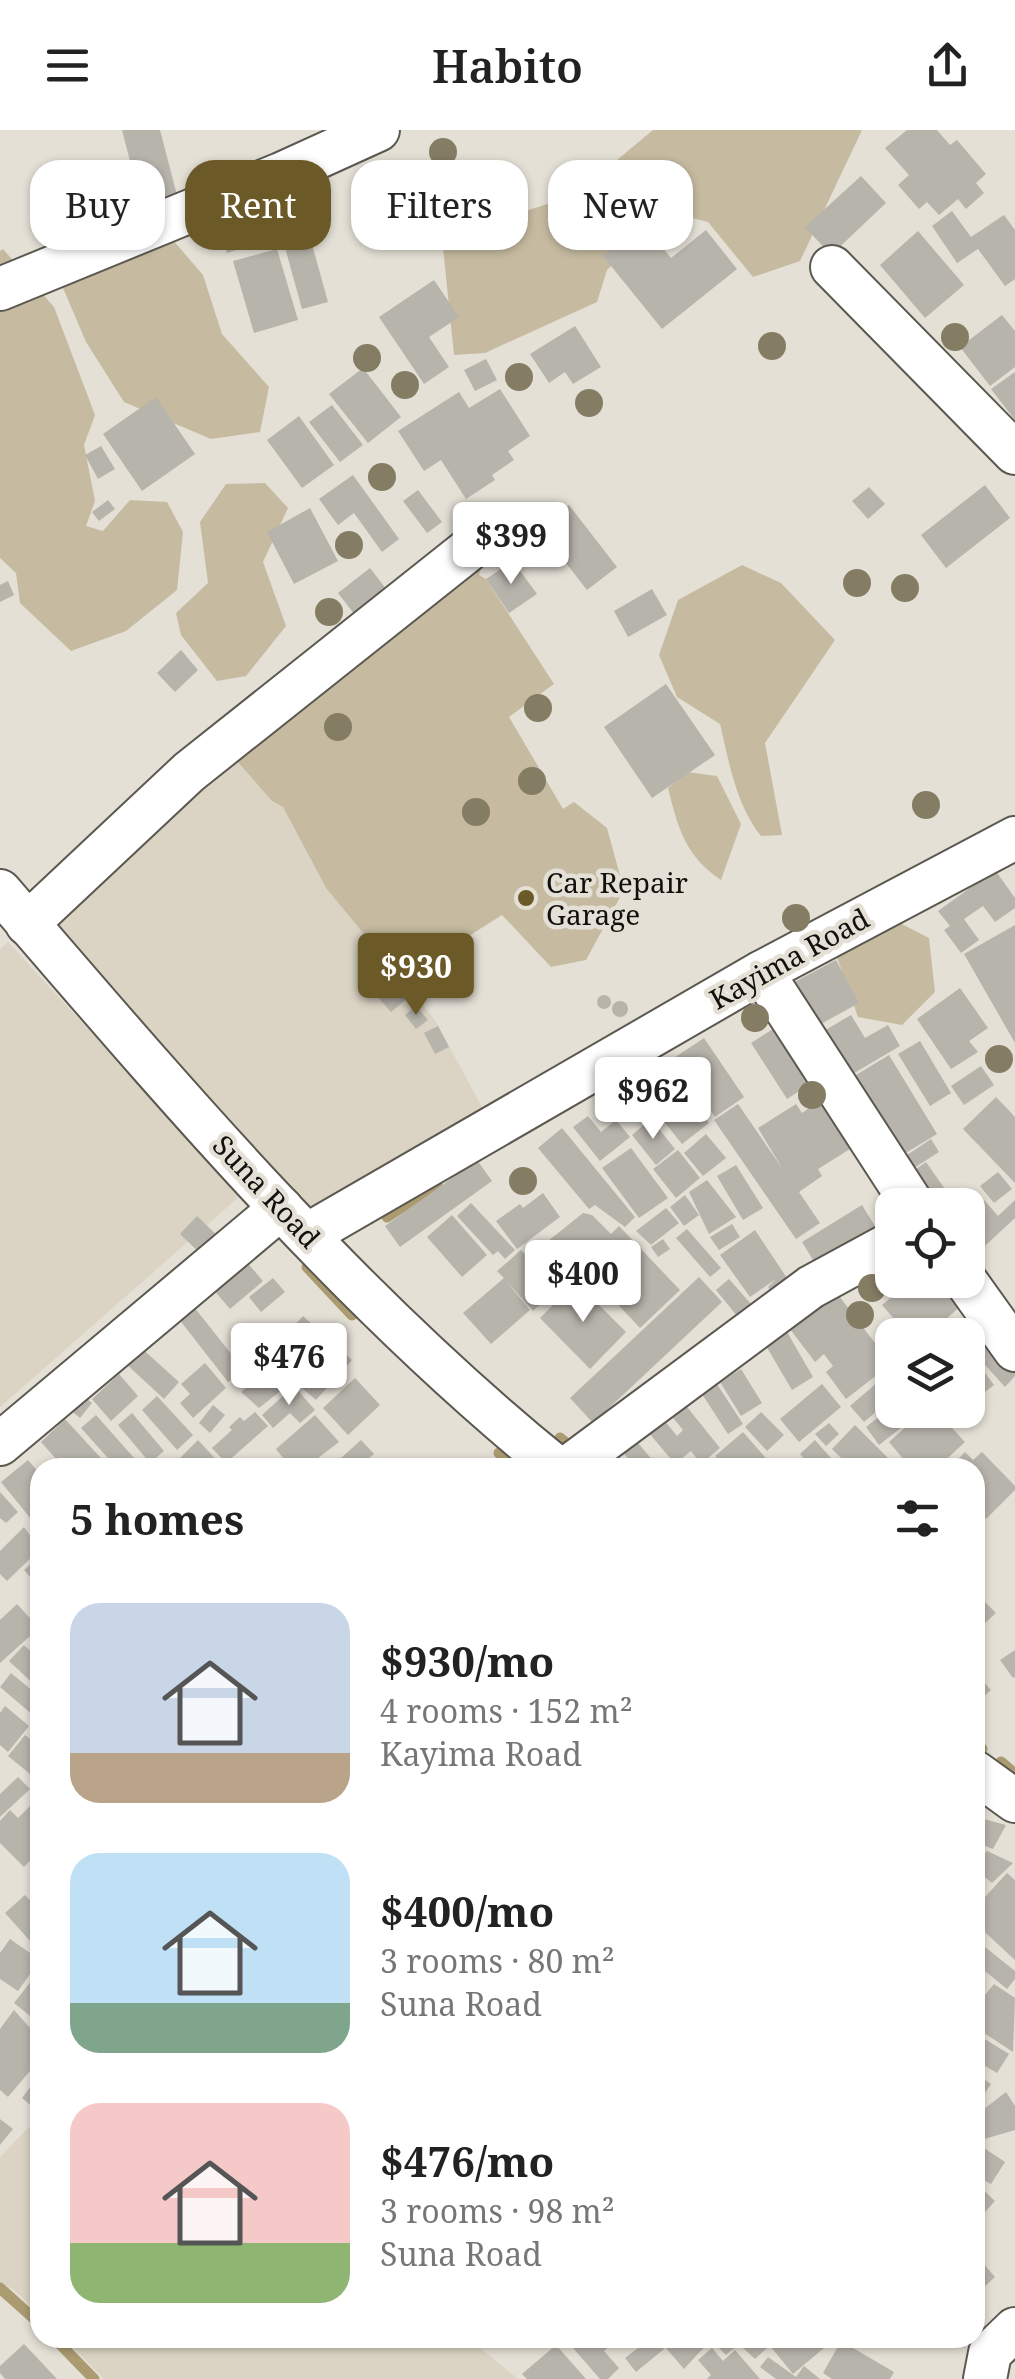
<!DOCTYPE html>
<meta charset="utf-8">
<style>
:root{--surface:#fff;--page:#f2f2f2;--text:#222;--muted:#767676;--accent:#6b5927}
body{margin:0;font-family:"Noto Serif",serif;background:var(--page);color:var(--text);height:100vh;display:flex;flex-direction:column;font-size:38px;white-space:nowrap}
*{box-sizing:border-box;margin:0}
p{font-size:32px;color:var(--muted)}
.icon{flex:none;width:55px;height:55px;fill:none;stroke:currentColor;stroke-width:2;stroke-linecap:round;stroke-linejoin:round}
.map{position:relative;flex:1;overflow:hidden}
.sheet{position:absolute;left:30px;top:1328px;width:955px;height:890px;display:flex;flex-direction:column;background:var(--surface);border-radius:30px;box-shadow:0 2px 8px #0004}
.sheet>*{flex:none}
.guide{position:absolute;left:30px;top:30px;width:955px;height:90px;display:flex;gap:20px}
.tools{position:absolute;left:875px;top:1058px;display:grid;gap:20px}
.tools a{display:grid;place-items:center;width:110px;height:110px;border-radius:20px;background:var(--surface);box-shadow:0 2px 8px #0004;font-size:50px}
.price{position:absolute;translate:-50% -85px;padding:0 22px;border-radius:10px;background:#fff;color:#222;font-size:32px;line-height:65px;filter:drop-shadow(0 2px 5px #0008)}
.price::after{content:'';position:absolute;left:50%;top:60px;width:30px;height:22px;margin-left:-15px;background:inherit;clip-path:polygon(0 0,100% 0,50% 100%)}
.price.active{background:var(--accent);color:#fff}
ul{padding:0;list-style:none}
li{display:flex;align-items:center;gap:30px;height:250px;padding:0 40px}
li span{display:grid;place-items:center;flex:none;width:280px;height:200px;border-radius:30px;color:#555}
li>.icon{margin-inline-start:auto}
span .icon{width:120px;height:120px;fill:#fffc;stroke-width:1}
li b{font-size:42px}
h2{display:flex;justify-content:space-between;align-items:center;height:120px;padding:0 40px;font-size:42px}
.chip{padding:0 35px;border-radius:30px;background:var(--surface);box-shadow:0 2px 8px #0004;font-size:35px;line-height:90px}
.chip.active{background:var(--accent);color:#fff}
header{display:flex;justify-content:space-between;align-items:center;height:130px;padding:0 40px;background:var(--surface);font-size:45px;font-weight:600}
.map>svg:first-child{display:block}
</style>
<header><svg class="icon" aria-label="menu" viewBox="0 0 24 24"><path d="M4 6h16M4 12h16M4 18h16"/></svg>Habito<svg class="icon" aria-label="share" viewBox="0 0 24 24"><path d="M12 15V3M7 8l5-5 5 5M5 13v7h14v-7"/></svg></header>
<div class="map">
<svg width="1015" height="2249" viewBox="0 0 1015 2249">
<rect width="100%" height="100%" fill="#e4e0d6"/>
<g fill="#dbd4c4">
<polygon points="237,631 272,671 283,677 326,758 435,890 483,979 301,1083 35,792"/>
<polygon points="8,812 241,1065 0,1277 0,819"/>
<polygon points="40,1986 40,2185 13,2159 0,2153 0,2027"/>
<polygon points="64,2208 468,2208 518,2249 104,2249"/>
</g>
<g fill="#c6bba1">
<polygon points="653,0 862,0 800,131 753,147 708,92 669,82 607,140 597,172 485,223 454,225 442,108 575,65"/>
<polygon points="172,109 203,145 222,204 269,257 260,302 211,309 124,272 86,212 63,158 67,119"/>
<polygon points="3,119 54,177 95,285 84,315 95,371 86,396 103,401 130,370 167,372 183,402 177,460 126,501 71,521 20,473 16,443 0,428 0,121"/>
<polygon points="265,353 288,378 263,432 286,496 246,546 217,551 181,505 176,483 208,453 200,392 226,354"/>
<polygon points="482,431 479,445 486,449 554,554 509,587 563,679 574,672 607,698 624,760 586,830 551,837 502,785 401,849 326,758 283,677 272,671 237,631"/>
<path d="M742 435 781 453 835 510 765 613 782 705 761 706C736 675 729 632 720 594L677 567 659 525 678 470Z"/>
<path d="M687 642 717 646 741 694 721 750C685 726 678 698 668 658Z"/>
<polygon points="884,785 929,808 935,862 902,895 858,887 834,819"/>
</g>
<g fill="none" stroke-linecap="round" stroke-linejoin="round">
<g stroke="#ab9b71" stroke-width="11">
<polyline points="387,1087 437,1054"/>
<polyline points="307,1137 352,1185"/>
<polyline points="560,1308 577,1322"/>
<polyline points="499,1323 518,1338"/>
<polyline points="975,1614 982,1619"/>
<polyline points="1001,1632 1015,1644"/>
<polyline points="39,2001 40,2000"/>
<polyline points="0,2158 40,2194"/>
<polyline points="54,2208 94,2249"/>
</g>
</g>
<g fill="#b7b4ab">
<polygon points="122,0 160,0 177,65 141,74"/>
<polygon points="907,0 937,0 950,15 957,10 986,44 976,53 984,63 966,79 958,69 939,85 927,72 919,79 898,55 909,45 885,18"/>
<polygon points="861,46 886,73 831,125 805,97"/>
<polygon points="952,81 971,107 1004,85 1015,100 1015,149 1005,156 978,119 957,133 932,96"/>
<polygon points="281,86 287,104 227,123 222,106"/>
<polygon points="643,94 671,128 706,100 737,139 662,199 603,126"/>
<polygon points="918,101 964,155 925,188 880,135"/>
<polygon points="310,107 328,172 302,179 284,114"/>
<polygon points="277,119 298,190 254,203 233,131"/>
<polygon points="434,150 459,187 429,207 449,237 424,254 379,187"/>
<polygon points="1002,185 1015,201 1015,237 990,256 960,217"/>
<polygon points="575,196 601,237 573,254 565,242 549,253 530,224"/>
<polygon points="486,229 497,250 475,261 464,240"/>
<polygon points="363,238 401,287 368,313 329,264"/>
<polygon points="1015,242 1015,290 991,259"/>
<polygon points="500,259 530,306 508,321 514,330 492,345 495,350 466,369 441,330 424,341 398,301 459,262 469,278"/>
<polygon points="156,267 195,324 142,361 103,304"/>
<polygon points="332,275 363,315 340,332 309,292"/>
<polygon points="299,286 334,335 302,358 267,310"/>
<polygon points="101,316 115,339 98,349 85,325"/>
<polygon points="353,345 399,409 382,422 354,383 338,395 319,369"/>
<polygon points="985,355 1010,388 946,438 921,405"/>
<polygon points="869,357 885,374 868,389 852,371"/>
<polygon points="418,360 442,392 427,403 403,371"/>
<polygon points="108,370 115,379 99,391 92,382"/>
<polygon points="569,375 617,437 587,460 562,428 557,432 534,402"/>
<polygon points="310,378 338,431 294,454 267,402"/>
<polygon points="513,431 537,464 509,483 486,449"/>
<polygon points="370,438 390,464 358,489 338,463"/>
<polygon points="8,451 14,465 0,472 0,455"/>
<polygon points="652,459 667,485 628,507 614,481"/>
<polygon points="181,520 198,540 175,562 157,543"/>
<polygon points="666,554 715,625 652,668 604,597"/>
<polygon points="995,740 1015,768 1015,778 995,792 983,776 964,789 979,810 961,823 944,800 950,796 938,781"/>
<polygon points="1015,795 1015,913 964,824"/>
<polygon points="378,830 409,867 391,882 375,864 386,856 370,836"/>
<polygon points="836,830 859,873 810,900 785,857"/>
<polygon points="960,858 988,898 969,911 978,922 951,939 917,889"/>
<circle cx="604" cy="872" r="7"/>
<circle cx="620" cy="879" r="8"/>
<polygon points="416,876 428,890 416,899 405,885"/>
<polygon points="851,885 865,908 888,895 900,916 839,952 812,908"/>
<polygon points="438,896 449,917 435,924 424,903"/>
<polygon points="776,897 810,954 787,969 751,913"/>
<polygon points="704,908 744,967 715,987 674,928"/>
<polygon points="920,911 951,963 930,976 898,924"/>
<polygon points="889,925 937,1004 894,1030 846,951"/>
<polygon points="981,936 994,955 964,975 951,956"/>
<polygon points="671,957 683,972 689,968 709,993 682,1014 650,974"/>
<polygon points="996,967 1015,987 1015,1053 963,999"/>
<polygon points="819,971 850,1019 818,1039 822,1046 799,1062 820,1093 796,1109 714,990 738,974 782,1038 758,998 796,974 802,983"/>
<polygon points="588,986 601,1002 616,990 630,1007 600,1031 573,997"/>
<polygon points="651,989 675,1019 656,1035 632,1005"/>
<polygon points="562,998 635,1087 625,1097 595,1075 589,1079 538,1018"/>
<polygon points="706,1004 726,1028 703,1046 684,1023"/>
<polygon points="931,1009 939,1022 903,1045 895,1033"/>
<polygon points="631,1018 668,1068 639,1088 602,1038"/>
<polygon points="678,1020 700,1048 676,1068 653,1039"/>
<polygon points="477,1030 492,1051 400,1117 385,1096"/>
<polygon points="926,1032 952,1069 942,1075 929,1075 908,1045"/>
<polygon points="736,1035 763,1078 743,1090 717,1046"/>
<polygon points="998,1042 1012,1059 994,1073 980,1056"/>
<polygon points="707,1050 736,1087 709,1104 689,1062"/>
<polygon points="543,1063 560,1087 517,1119 496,1091 520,1074 523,1078"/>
<polygon points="685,1065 699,1085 684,1096 670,1077"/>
<polygon points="984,1070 998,1086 1015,1070 1015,1088 974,1126 968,1119 968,1073 969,1072 975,1078"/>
<polygon points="471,1073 515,1120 505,1129 498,1121 493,1125 457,1086"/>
<polygon points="862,1075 878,1101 818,1138 802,1112"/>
<polygon points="666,1078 679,1093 651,1115 636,1101"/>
<polygon points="583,1083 592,1085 611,1104 619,1096 680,1160 640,1198 575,1129 569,1134 547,1112"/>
<polygon points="452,1085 487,1125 462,1147 427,1107"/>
<polygon points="197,1086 224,1112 207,1130 180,1104"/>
<polygon points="732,1094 740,1107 719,1120 710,1107"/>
<polygon points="687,1099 721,1138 710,1147 676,1108"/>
<polygon points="755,1100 793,1157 776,1168 768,1157 776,1149 750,1167 720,1125"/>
<polygon points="663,1109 670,1119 658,1127 651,1117"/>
<polygon points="552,1119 566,1136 550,1148 537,1131"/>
<polygon points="521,1120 556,1159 533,1181 507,1152 530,1180 491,1214 463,1183 504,1148 497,1141"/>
<polygon points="239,1123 263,1151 230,1179 206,1151"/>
<polygon points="699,1147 722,1172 593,1293 570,1268"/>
<polygon points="273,1148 285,1162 261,1182 249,1167"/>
<polygon points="729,1149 751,1174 737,1186 716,1160"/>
<polygon points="912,1150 941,1150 962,1175 928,1205 908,1205 882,1175"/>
<polygon points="576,1152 626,1202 590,1239 540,1188"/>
<polygon points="833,1158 891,1234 846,1269 826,1242 833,1236 824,1224 815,1232 790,1199 800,1192 796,1186"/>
<polygon points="190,1172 244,1240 228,1252 175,1184"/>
<polygon points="303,1186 352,1230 316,1270 266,1227"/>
<polygon points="952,1188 963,1200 957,1205 941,1205 937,1200"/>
<polygon points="783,1195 813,1247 792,1260 762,1209"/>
<polygon points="988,1197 1015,1231 1015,1246 1005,1257 968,1216"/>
<polygon points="138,1215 179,1252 164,1269 123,1231"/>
<polygon points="968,1220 994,1255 968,1275"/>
<polygon points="205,1233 226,1258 193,1288 180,1273 190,1264 181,1254"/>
<polygon points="741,1239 762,1273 741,1286 720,1252"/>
<polygon points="269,1240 283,1259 259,1278 241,1262"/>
<polygon points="892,1240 892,1268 864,1292 850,1276"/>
<polygon points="119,1244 138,1266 111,1291 92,1269"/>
<polygon points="355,1248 380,1275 348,1305 323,1278"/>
<polygon points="715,1251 743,1294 728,1304 700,1261"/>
<polygon points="822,1254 841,1277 799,1312 780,1289"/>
<polygon points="294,1256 315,1280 300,1293 290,1283 273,1298 262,1285"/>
<polygon points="74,1258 92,1273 80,1288 62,1273"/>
<polygon points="675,1262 720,1318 701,1334 691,1321 675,1334 644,1297 660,1285 677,1306 683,1300 661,1273"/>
<polygon points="157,1266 193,1305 177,1320 142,1280"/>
<polygon points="213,1275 225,1285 210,1303 199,1293"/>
<polygon points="892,1277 892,1280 924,1280 879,1315 866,1297"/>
<polygon points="255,1282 268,1296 226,1333 212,1318 232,1300 229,1297 240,1287 244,1291"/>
<polygon points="761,1282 784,1305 767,1321 745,1297"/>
<polygon points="132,1283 164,1321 150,1333 118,1295"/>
<polygon points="920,1284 931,1297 942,1287 965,1312 937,1338 911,1338 889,1312"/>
<polygon points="96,1285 143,1338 117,1338 81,1298"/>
<polygon points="315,1285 339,1312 305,1338 291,1338 276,1319"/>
<polygon points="65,1289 110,1338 64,1338 41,1312"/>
<polygon points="829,1293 839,1304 826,1316 815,1304"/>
<polygon points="855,1295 898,1338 851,1338 832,1319"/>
<polygon points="743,1302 770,1333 765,1338 725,1338 715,1326"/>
<polygon points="633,1307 659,1338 636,1338 620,1319"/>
<polygon points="198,1310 224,1338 170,1338"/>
<polygon points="361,1310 374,1324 358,1338 349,1338 341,1328"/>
<polygon points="815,1310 838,1336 837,1338 812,1338 800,1324"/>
<polygon points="965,1322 973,1330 982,1322 1015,1356 1015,1360 986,1389 982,1384 975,1390 975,1338 956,1338 953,1334"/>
<polygon points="28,1330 40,1344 40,1400 1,1352"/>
<polygon points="0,1362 18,1382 6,1393 0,1388"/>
<polygon points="24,1397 40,1419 7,1451 0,1444 0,1421"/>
<polygon points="40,1426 40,1458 24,1440"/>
<polygon points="975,1462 996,1483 975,1502"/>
<polygon points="17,1474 39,1498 0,1533 0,1490"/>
<polygon points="24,1515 40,1530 40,1560 9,1531"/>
<polygon points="1015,1520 1015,1547 1013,1548 1000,1530"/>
<polygon points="975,1542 991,1560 975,1574"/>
<polygon points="11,1543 40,1567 40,1591 0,1557"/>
<polygon points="5,1576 29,1596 8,1622 0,1615 0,1583"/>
<polygon points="25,1605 40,1617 40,1652 8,1626"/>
<polygon points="18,1647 30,1659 0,1687 0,1664"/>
<polygon points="40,1666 40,1720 24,1737 0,1713 0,1691 10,1680 18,1688"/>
<polygon points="980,1688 1006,1695 993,1719 975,1712"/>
<polygon points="987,1721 1013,1733 992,1753 975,1739 975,1734"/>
<polygon points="1007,1743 1015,1750 1015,1830 975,1793 975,1778"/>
<polygon points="25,1765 40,1781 40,1804 31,1812 5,1783"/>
<polygon points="10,1809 40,1830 18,1861 0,1849 0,1823"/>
<polygon points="985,1817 1015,1841 1015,1849 1007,1859 975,1833"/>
<polygon points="40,1840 40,1894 14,1873"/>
<polygon points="994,1854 1015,1868 1013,1922 975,1897 975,1877"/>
<polygon points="14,1880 40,1909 40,1929 8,1967 0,1960 0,1899"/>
<polygon points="975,1903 1009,1924 997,1943 975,1930"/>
<polygon points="975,1943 991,1954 975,1978"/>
<polygon points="40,1944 40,1983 22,1968"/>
<polygon points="1006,1962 1015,1976 1015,2000 981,2010 975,2001 975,1986"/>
<polygon points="0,1989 13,1999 0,2015"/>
<polygon points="984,2018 1005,2032 991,2054 975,2045 975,2032"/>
<polygon points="975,2052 995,2071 975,2093"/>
<polygon points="975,2124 995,2147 975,2165"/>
<polygon points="584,2208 618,2208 604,2221 619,2238 608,2249 600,2249 573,2218"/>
<polygon points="651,2208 655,2208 664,2219 636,2242 625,2228"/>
<polygon points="664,2208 705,2208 709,2212 684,2239 660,2211"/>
<polygon points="709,2208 733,2208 739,2214 726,2225"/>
<polygon points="752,2208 778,2208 755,2229 742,2217"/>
<polygon points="782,2208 836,2208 793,2244 771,2217"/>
<polygon points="841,2211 894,2242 890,2249 832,2249 823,2243"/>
<polygon points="24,2214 57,2249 5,2249 0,2243 0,2236"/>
<polygon points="556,2215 586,2249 527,2249 522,2244"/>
<polygon points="712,2218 723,2231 735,2220 760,2249 707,2249 711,2245 698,2230"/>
<polygon points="768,2227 796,2247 804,2236 820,2249 776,2249 760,2237"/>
</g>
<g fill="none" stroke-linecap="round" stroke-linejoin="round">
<defs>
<g id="minor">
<polyline points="832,137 1015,323"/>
<polyline points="0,159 281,44 378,0"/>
<path d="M0 761C174 963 349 1170 557 1338"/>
<polyline points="27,794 189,642 467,421"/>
<polyline points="762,842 913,1075"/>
<polyline points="307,1105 762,842 1015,708"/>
<polyline points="965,1150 1015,1220"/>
<polyline points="0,1314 281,1078"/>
<polyline points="567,1338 811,1157 892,1113"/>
<polyline points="975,1642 1015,1671"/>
<polyline points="985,2249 990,2223 1015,2199"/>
</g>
</defs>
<use href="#minor" stroke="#5b5850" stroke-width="46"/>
<use href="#minor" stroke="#fff" stroke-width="42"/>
</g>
<g fill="#857c64">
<circle cx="443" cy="22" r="14"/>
<circle cx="455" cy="60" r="14"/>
<circle cx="955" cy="207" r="14"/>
<circle cx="772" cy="216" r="14"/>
<circle cx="367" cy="228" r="14"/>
<circle cx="519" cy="247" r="14"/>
<circle cx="405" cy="255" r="14"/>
<circle cx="589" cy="273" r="14"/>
<circle cx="382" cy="347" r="14"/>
<circle cx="349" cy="415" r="14"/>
<circle cx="857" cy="453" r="14"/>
<circle cx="905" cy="458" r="14"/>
<circle cx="329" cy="482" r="14"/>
<circle cx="538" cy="578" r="14"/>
<circle cx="338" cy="597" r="14"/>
<circle cx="532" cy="651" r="14"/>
<circle cx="926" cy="675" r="14"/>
<circle cx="476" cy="682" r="14"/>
<circle cx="796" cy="788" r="14"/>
<circle cx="755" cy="888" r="14"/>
<circle cx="999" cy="929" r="14"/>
<circle cx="631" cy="944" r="14"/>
<circle cx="812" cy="965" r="14"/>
<circle cx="523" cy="1051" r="14"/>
<circle cx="872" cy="1158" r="14"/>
<circle cx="860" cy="1185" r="14"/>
</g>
<circle fill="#6b5927" stroke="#e4e0d6" stroke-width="4" cx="526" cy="768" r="10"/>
<g text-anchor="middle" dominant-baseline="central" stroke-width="9" stroke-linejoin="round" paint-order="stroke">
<g font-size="28" fill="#11100c" stroke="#e4e0d6" text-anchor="start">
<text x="546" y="752">Car Repair<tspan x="546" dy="32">Garage</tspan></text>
</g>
<g font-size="28" fill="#11100c" stroke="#e4e0d6">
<text transform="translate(789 828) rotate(-29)">Kayima Road</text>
<text transform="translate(267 1061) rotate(47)">Suna Road</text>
</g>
</g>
</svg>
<div class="tools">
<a><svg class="icon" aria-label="locate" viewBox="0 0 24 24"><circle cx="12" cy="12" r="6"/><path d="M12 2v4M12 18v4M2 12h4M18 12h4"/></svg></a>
<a><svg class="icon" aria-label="layers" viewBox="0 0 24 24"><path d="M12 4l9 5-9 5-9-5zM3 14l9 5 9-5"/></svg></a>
</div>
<b class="price" style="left:511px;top:457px">$399</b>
<b class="price active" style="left:416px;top:888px">$930</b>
<b class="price" style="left:653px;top:1012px">$962</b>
<b class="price" style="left:583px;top:1195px">$400</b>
<b class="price" style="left:289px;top:1278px">$476</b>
<div class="guide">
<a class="chip">Buy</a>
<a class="chip active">Rent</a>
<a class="chip">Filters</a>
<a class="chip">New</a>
</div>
<section class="sheet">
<h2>5 homes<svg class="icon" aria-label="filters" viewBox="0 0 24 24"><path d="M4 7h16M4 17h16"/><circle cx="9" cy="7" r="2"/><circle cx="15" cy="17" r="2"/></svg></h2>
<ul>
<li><span style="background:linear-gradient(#c9d6e8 75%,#b9a48a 0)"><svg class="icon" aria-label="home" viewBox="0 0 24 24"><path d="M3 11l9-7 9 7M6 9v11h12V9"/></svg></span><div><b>$930/mo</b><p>4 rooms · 152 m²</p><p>Kayima Road</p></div></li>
<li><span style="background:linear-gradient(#bfe0f5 75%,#7fa58c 0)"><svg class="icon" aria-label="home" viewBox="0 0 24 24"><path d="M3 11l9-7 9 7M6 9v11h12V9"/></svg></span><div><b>$400/mo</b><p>3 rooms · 80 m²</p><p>Suna Road</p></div></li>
<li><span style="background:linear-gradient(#f6c9c9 70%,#8fb573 0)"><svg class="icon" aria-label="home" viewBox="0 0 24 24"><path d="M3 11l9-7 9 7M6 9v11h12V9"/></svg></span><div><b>$476/mo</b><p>3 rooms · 98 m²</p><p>Suna Road</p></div></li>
</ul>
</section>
</div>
